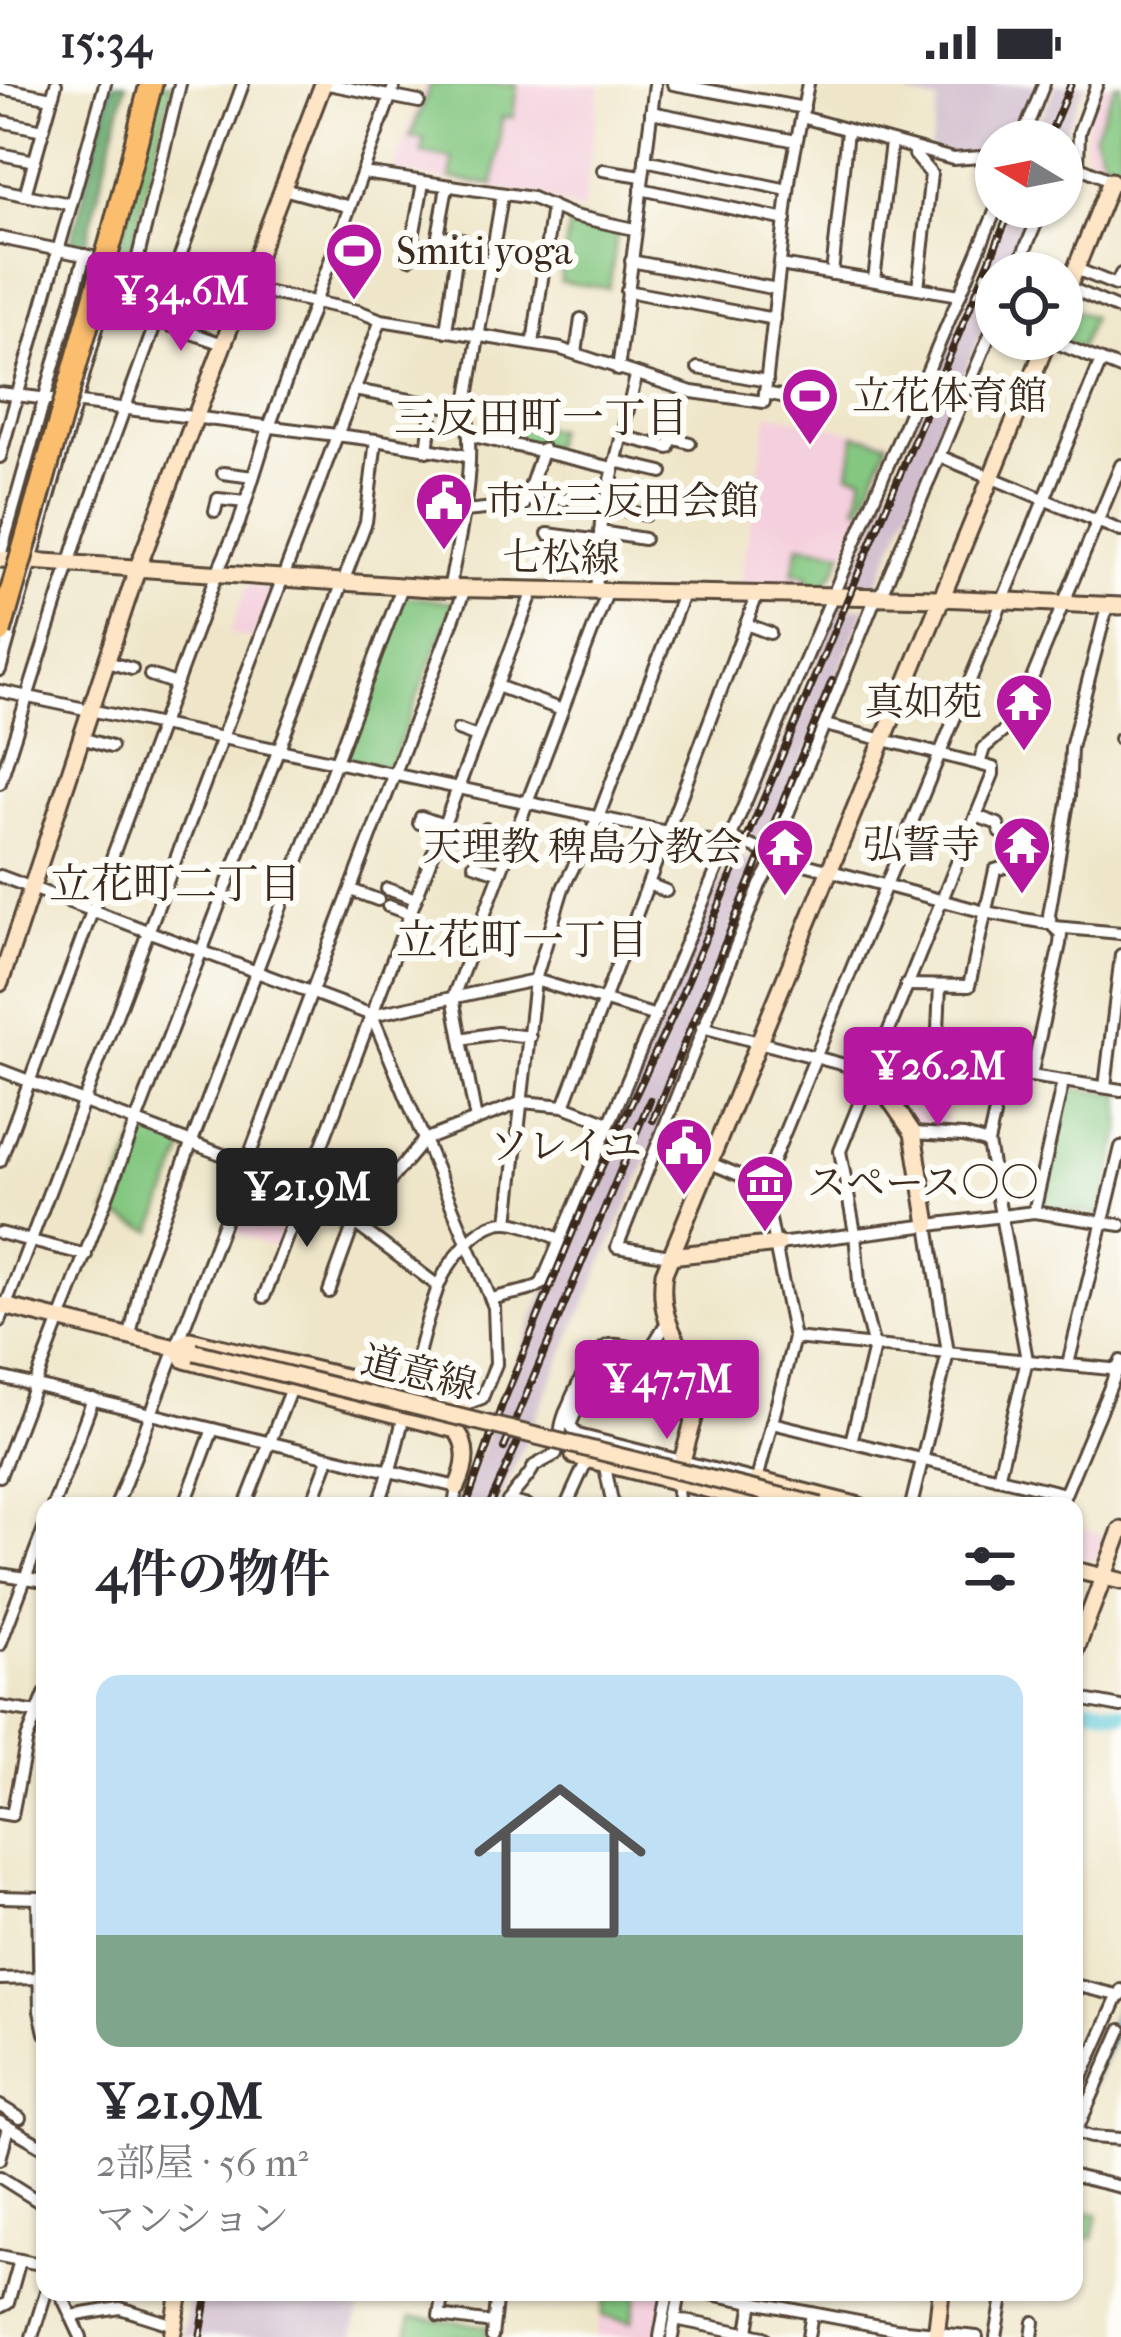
<!DOCTYPE html>
<html lang="ja">
<meta charset="utf-8">
<style>
:root{--surface:#fff;--page:#f2f2f3;--text:#2b2b33;--muted:#7c7c81;--accent:#b5179e}
body{margin:0;font-family:"IM FELL French Canon","Noto Serif JP",serif;background:var(--page);color:var(--text);height:100vh;display:flex;flex-direction:column;font-size:45px;white-space:nowrap}
*{box-sizing:border-box;margin:0}
p{font-size:39px;color:var(--muted)}
.icon{flex:none;width:66px;height:66px;fill:none;stroke:currentColor;stroke-width:2;stroke-linecap:round;stroke-linejoin:round}
.map{position:relative;flex:1;overflow:hidden}
.drawer{position:absolute;left:36px;top:1413px;width:1047px;height:804px;display:flex;flex-direction:column;background:var(--surface);border-radius:24px;box-shadow:0 3px 9px #0004}
.drawer>*{flex:none}
.needle{width:78px;rotate:280deg}
.fabs{position:absolute;left:975px;top:36px;display:grid;gap:24px}
.fabs a{display:grid;place-items:center;width:108px;height:108px;border-radius:50%;background:var(--surface);box-shadow:0 3px 9px #0004;font-size:60px}
.price{position:absolute;translate:-50% -102px;padding:0 27px;border-radius:12px;background:var(--accent);color:#fff;font-size:39px;line-height:78px;filter:drop-shadow(0 3px 6px #0008)}
.price::after{content:'';position:absolute;left:50%;top:72px;width:36px;height:27px;margin-left:-18px;background:inherit;clip-path:polygon(0 0,100% 0,50% 100%)}
.price.current{background:#222;color:#fff}
ul{padding:0;list-style:none}
li{display:grid;align-content:center;gap:24px;height:636px;padding:0 60px}
li span{display:grid;place-items:center;height:372px;border-radius:24px;color:#555}
li>.icon{margin-inline-start:auto}
span .icon{width:216px;height:216px;fill:#fffc;stroke-width:1}
li b{font-size:51px}
h2{display:flex;justify-content:space-between;align-items:center;height:144px;padding:0 60px;font-size:51px}
.status{display:flex;justify-content:space-between;align-items:center;height:84px;padding:0 60px;background:var(--surface);direction:ltr}
.status svg{height:33px;fill:currentColor}
.map>svg:first-child{display:block}
</style>
<div class="status"><b>15:34</b><svg viewBox="0 0 49 12"><path d="M0 12V9h3v3zM5 12V6h3v6zM10 12V3h3v9zM15 12V0h3v12zM26 1h20v11H26zM47 4h2v5h-2z"/></svg></div>
<div class="map">
<svg width="1121" height="2253" viewBox="0 0 1121 2253">
<rect width="100%" height="100%" fill="#fdfcf7"/>
<filter id="ink" filterUnits="userSpaceOnUse"><feTurbulence type="fractalNoise" baseFrequency=".00833" numOctaves="2"/><feDisplacementMap in="SourceGraphic" scale="24" xChannelSelector="R" yChannelSelector="G"/><feConvolveMatrix kernelMatrix="1 2 1 2 8 2 1 2 1" color-interpolation-filters="sRGB"/></filter>
<filter id="wash" filterUnits="userSpaceOnUse"><feTurbulence type="fractalNoise" baseFrequency=".004" numOctaves="4" result="noise"/><feDisplacementMap in="SourceGraphic" scale="48" xChannelSelector="R" yChannelSelector="G"/><feGaussianBlur stdDeviation="2.7" result="paint"/><feColorMatrix in="noise" values="0 0 0 0 0 0 0 0 0 0 0 0 0 0 0 0 0 1.4 0 .05"/><feComposite in="paint" operator="in"/></filter>
<g filter="url(#wash)">
<rect width="100%" height="100%" fill="#efe6c9"/>
<g fill="#f4cfdd">
<polygon points="426,0 600,0 583,128 541,112 392,88"/>
<polygon points="1102,0 1121,0 1121,90 1093,78 1084,62 1088,32"/>
<polygon points="768,329 892,356 838,487 823,504 740,503"/>
<polygon points="248,500 272,506 253,556 230,549"/>
<polygon points="912,1001 950,1008 945,1046 915,1043 895,1013"/>
<polygon points="242,1109 267,1119 270,1113 291,1122 276,1164 229,1146"/>
<polygon points="1084,1444 1108,1454 1094,1476 1074,1472 1074,1446 1081,1449"/>
<polygon points="605,2208 664,2208 657,2253 596,2253"/>
</g>
<g fill="#d0bdcd">
<polygon points="911,0 1037,0 1013,57 996,57 996,64 960,71 930,64 939,18 909,12"/>
<polygon points="1056,0 1085,0 1061,57 1039,52 1043,40 1039,38"/>
<polygon points="1007,123 1033,123 1006,189 996,189 996,213 876,504 849,501"/>
<polygon points="866,523 769,758 745,751 839,524"/>
<polygon points="732,769 764,782 682,976 656,1056 497,1422 458,1422 543,1210"/>
<polygon points="191,2208 363,2208 353,2253 182,2253"/>
</g>
<g fill="#84c781" stroke="#607850" stroke-width="3">
<polygon points="159,0 172,0 128,174 119,171"/>
<polygon points="431,0 517,0 513,33 502,33 494,101 450,95 453,75 422,69 424,55 410,53"/>
<polygon points="1115,0 1121,0 1121,83 1103,74 1094,51"/>
<polygon points="570,134 618,145 609,204 560,198"/>
<polygon points="1071,225 1092,233 1080,264 1057,255 1062,255 1064,227"/>
<polygon points="522,340 556,346 551,363 516,358"/>
<polygon points="855,351 888,358 862,423 857,423 863,392 849,389"/>
<polygon points="799,461 843,467 836,486 823,502 807,500 808,492 793,489"/>
<polygon points="403,512 454,518 390,684 344,675 342,672"/>
<polygon points="1068,1004 1121,1010 1121,1046 1102,1127 1097,1131 1042,1122 1040,1117"/>
<polygon points="141,1045 183,1060 185,1064 153,1147 107,1129"/>
<polygon points="1074,2126 1098,2130 1093,2154 1074,2152"/>
<polygon points="607,2208 638,2208 632,2238 602,2232"/>
<polygon points="411,2233 487,2242 488,2253 407,2253"/>
</g>
<polygon fill="#6bac6f" stroke="#536b46" stroke-width="3" points="114,0 126,0 85,164 70,160"/>
<polygon fill="#5ec8d9" stroke="#4c797c" stroke-width="3" points="1121,1914 1121,1936 1075,2039 1074,2019"/>
<g fill="none" stroke-linecap="round" stroke-linejoin="round">
<polyline stroke="#5ec8d9" stroke-width="3" points="80,108 111,0"/>
<g stroke="#5ec8d9" stroke-width="16">
<polyline points="1092,1623 1121,1629"/>
<polyline points="667,2253 674,2208"/>
</g>
</g>
</g>
<g filter="url(#ink)">
<g fill="none" stroke-linecap="round" stroke-linejoin="round">
<defs>
<g id="street">
<polyline points="328,0 419,18"/>
<polyline points="673,0 804,24"/>
<polyline points="0,4 52,14"/>
<polyline points="651,28 796,57"/>
<polyline points="802,33 953,75 996,72"/>
<polyline points="0,37 43,46"/>
<polyline points="1021,57 1044,0"/>
<polyline points="915,66 915,71 931,90 918,204"/>
<polyline points="0,70 35,77"/>
<polyline points="1062,75 1121,101"/>
<polyline points="645,76 788,106"/>
<polyline points="1078,81 1079,48 1097,0"/>
<polyline points="603,86 642,92"/>
<polyline points="363,89 532,114 574,132 634,145"/>
<polyline points="447,103 438,152 462,156"/>
<polyline points="283,105 350,123"/>
<polyline points="641,105 786,136"/>
<polyline points="0,106 70,120"/>
<polyline points="25,111 56,0"/>
<polyline points="0,154 358,227 381,236 561,265 692,308 764,318 790,91 808,0"/>
<polyline points="409,175 423,99"/>
<polyline points="631,177 777,205"/>
<polyline points="136,181 180,0"/>
<polyline points="780,181 960,211"/>
<polyline points="1076,185 1116,201 1121,190"/>
<polyline points="1015,189 1043,123"/>
<polyline points="832,190 847,47"/>
<polyline points="874,196 891,59"/>
<polyline points="1068,203 1121,226"/>
<polyline points="627,207 774,235"/>
<polyline points="154,236 223,260"/>
<polyline points="446,247 456,175"/>
<polyline points="1047,255 1121,285"/>
<polyline points="533,260 552,122"/>
<polyline points="576,269 581,235"/>
<polyline points="698,284 767,297"/>
<polyline points="618,286 655,0"/>
<polyline points="354,306 466,326"/>
<polyline points="0,309 376,356 467,372"/>
<polyline points="765,309 813,318"/>
<polyline points="469,351 613,384"/>
<polyline points="621,352 669,364 671,354 690,359"/>
<polyline points="427,367 433,320"/>
<polyline points="939,372 1121,447"/>
<polyline points="0,373 105,0"/>
<polyline points="615,377 662,388"/>
<polyline points="223,389 253,393"/>
<polyline points="530,404 564,416"/>
<polyline points="605,422 645,431"/>
<polyline points="215,427 218,415 245,418"/>
<polyline points="465,427 524,421 543,365"/>
<polyline points="600,448 644,455"/>
<polyline points="548,450 600,457"/>
<polyline points="0,472 85,171"/>
<path d="M449 505C461 447 476 383 466 325L502 112"/>
<polyline points="596,508 601,438 636,292"/>
<polyline points="1108,519 1071,664 1069,712 1049,831 1051,840 1061,850 1060,860 1031,992 1121,1006"/>
<polyline points="746,540 770,549"/>
<polyline points="107,578 132,585"/>
<polyline points="0,586 116,177"/>
<polyline points="150,591 176,600"/>
<polyline points="497,602 562,626"/>
<polyline points="0,607 728,761"/>
<polyline points="825,641 979,680"/>
<polyline points="458,646 477,653"/>
<polyline points="82,654 111,663"/>
<polyline points="1120,655 1121,655"/>
<polyline points="0,699 79,449 243,0"/>
<polyline points="419,739 421,733 444,741"/>
<polyline points="486,745 513,754"/>
<polyline points="733,755 782,774 985,828 1051,840"/>
<polyline points="474,780 500,789"/>
<polyline points="0,792 372,931 535,896 656,932"/>
<polyline points="648,800 666,807"/>
<polyline points="387,805 416,815"/>
<polyline points="351,806 378,816"/>
<polyline points="388,822 410,830"/>
<polyline points="1054,843 1121,849"/>
<polyline points="906,901 969,902 995,786 1005,783 1011,754 1000,748 998,740 976,732"/>
<polyline points="372,931 494,1223 496,1280 482,1314 463,1321"/>
<polyline points="702,943 871,988"/>
<polyline points="461,955 497,949 530,953"/>
<path d="M880 966C900 969 918 967 938 969 972 971 996 995 1031 992"/>
<polyline points="937,968 940,902"/>
<polyline points="0,986 305,1102 438,1202"/>
<polyline points="1105,1003 1121,871"/>
<polyline points="564,1022 757,511"/>
<polyline points="476,1036 453,913 607,509"/>
<polyline points="913,1049 964,1052 988,1059 1027,1276 998,1394"/>
<polyline points="660,1058 763,1101"/>
<polyline points="988,1059 994,1032"/>
<polyline points="0,1077 217,489 239,439 269,343 395,0"/>
<polyline points="1034,1128 1063,997"/>
<polyline points="508,1138 535,896 563,804 598,734 683,510"/>
<polyline points="0,1149 86,1171"/>
<polyline points="778,1160 1034,1128 1121,1141"/>
<polyline points="670,1172 617,1163 760,801 788,752 787,732 873,520 884,504 996,236"/>
<polyline points="329,1208 354,1139 424,1056 523,1018 564,1022 609,1039"/>
<polyline points="264,1213 533,507"/>
<path d="M491 1216C507 1208 530 1210 542 1199L997 123"/>
<polyline points="0,1237 381,236"/>
<polyline points="130,1252 144,1184 402,503"/>
<polyline points="794,1254 1121,1286"/>
<polyline points="648,1269 666,1240"/>
<polyline points="1068,1280 1121,1063"/>
<polyline points="0,1293 225,1348"/>
<polyline points="697,1307 604,1288 589,1298 570,1341 578,1351 757,1396 794,1254 763,1101 1101,277"/>
<polyline points="772,1339 1065,1410"/>
<polyline points="229,1349 457,1403 454,1422"/>
<polyline points="851,1358 874,1263 860,1209 855,1149 840,1067 993,690 993,684 979,680 984,664 1014,638 1121,381"/>
<path d="M566 1364C561 1354 560 1355 561 1345 562 1328 593 1264 610 1261 626 1259 653 1270 668 1274L674 1287 662 1300"/>
<polyline points="604,1378 613,1422"/>
<polyline points="0,1392 366,438 376,356"/>
<polyline points="676,1398 679,1422"/>
<polyline points="508,1417 528,1422"/>
<polyline points="53,1422 93,1315"/>
<polyline points="116,1422 465,505"/>
<polyline points="184,1422 213,1345"/>
<polyline points="245,1422 291,1304"/>
<polyline points="311,1422 329,1374"/>
<path d="M378 1422C404 1352 412 1276 437 1206 445 1181 478 1137 507 1138 523 1138 545 1150 560 1155"/>
<path d="M506 1422C513 1406 530 1394 534 1382L556 1370 560 1354"/>
<polyline points="566,1422 587,1376"/>
<polyline points="911,1422 948,1269 928,1140"/>
<polyline points="1060,1422 1121,1277"/>
<polyline points="0,1490 45,1497"/>
<polyline points="0,1561 45,1442"/>
<polyline points="1074,1614 1121,1623"/>
<polyline points="0,1623 44,1630"/>
<polyline points="0,1729 12,1731 27,1655 45,1610"/>
<polyline points="0,1813 42,1814"/>
<polyline points="38,1815 40,1927 45,1949"/>
<polyline points="0,1895 39,1894"/>
<polyline points="1074,1901 1121,1912"/>
<polyline points="1074,2011 1121,1906"/>
<polyline points="0,2022 20,2034"/>
<polyline points="0,2038 45,2064"/>
<polyline points="1074,2047 1091,2053 1121,2055"/>
<polyline points="1076,2048 1121,1946"/>
<polyline points="0,2075 8,2043"/>
<polyline points="1074,2092 1121,2103"/>
<polyline points="0,2093 38,2117"/>
<polyline points="0,2172 45,2181"/>
<polyline points="60,2208 81,2253"/>
<polyline points="443,2208 439,2232 493,2239"/>
<polyline points="700,2208 896,2245 977,2253"/>
<polyline points="0,2223 8,2219 20,2176"/>
<polyline points="71,2232 120,2224 174,2241"/>
<polyline points="675,2235 764,2253"/>
<polyline points="32,2253 46,2208"/>
<polyline points="492,2253 497,2208"/>
<polyline points="660,2253 668,2208"/>
<polyline points="672,2253 680,2208"/>
<polyline points="747,2253 753,2218"/>
<polyline points="808,2253 812,2229"/>
<polyline points="996,2253 1004,2208"/>
<polyline points="1032,2253 1034,2238"/>
</g>
<g id="secondary">
<polyline points="1062,219 1111,97"/>
<polyline points="0,475 431,504 940,514 1121,522"/>
<polyline points="0,899 138,483 323,0"/>
<polyline points="871,988 913,1049 928,1140"/>
<polyline points="670,1172 778,1160"/>
<polyline points="0,1221 184,1266"/>
<path d="M177 1264 190 1256 463 1321 456 1346C470 1364 466 1384 457 1403"/>
<polyline points="177,1264 185,1276 456,1346"/>
<polyline points="574,1372 774,1422"/>
<polyline points="757,1396 860,1422"/>
<path d="M676 1398 698 1320C696 1267 655 1250 664 1189L1048 255"/>
<polyline points="1074,1486 1121,1497"/>
<polyline points="1074,1571 1121,1446"/>
<polyline points="172,2253 180,2208"/>
<polyline points="936,2253 941,2208"/>
</g>
<polyline id="highway" points="113,149 151,0"/>
</defs>
<use href="#street" stroke="#564638" stroke-width="16"/>
<use href="#secondary" stroke="#564638" stroke-width="21"/>
<use href="#highway" stroke="#564638" stroke-width="27"/>
<use href="#street" stroke="#fff" stroke-width="10"/>
<use href="#secondary" stroke="#fde5c5" stroke-width="15"/>
<use href="#highway" stroke="#fbbe6e" stroke-width="21"/>
<defs>
<g id="rail">
<polyline points="1047,57 1071,0"/>
<polyline points="653,1036 832,597"/>
<polyline points="504,1364 650,1016"/>
<polyline points="466,1422 502,1321 585,1118 674,929 1012,123"/>
<polyline points="489,1422 521,1351"/>
<polyline points="200,2253 208,2208"/>
</g>
</defs>
<use href="#rail" stroke="#3b2a1e" stroke-width="8"/>
<use href="#rail" stroke="#fdfcf7" stroke-width="3" stroke-dasharray="9" stroke-linecap="butt"/>
<defs>
<polyline id="secondary-bridge" points="195,1268 821,1422"/>
<polyline id="highway-bridge" points="0,548 113,149"/>
</defs>
<use href="#secondary-bridge" stroke="#564638" stroke-width="21" stroke-linecap="butt"/>
<use href="#highway-bridge" stroke="#564638" stroke-width="27" stroke-linecap="butt"/>
<use href="#secondary-bridge" stroke="#fde5c5" stroke-width="15"/>
<use href="#highway-bridge" stroke="#fbbe6e" stroke-width="21"/>
</g>
</g>
<defs>
<symbol id="stadium-pin" viewBox="-11 -11 22 30"><path d="M0 17L-7.5 6A9.5 9.5 0 1 1 7.5 6Z" fill="#b5179e" stroke="#fdfcf7"/><path d="M0-5a6.5 5 0 1 0 0 10a6.5 5 0 1 0 0-10ZM-3.5-1.8h7v3.6h-7Z" fill="#fff"/></symbol>
<symbol id="civic-pin" viewBox="-11 -11 22 30"><path d="M0 17L-7.5 6A9.5 9.5 0 1 1 7.5 6Z" fill="#b5179e" stroke="#fdfcf7"/><path d="M-.6-6.5H3V-4.5H.6V-3L4-1V1h2V6H-6V1h2V-1L-.6-3ZM-1.2 2.5V6h2.4V2.5Z" fill="#fff"/></symbol>
<symbol id="temple-pin" viewBox="-11 -11 22 30"><path d="M0 17L-7.5 6A9.5 9.5 0 1 1 7.5 6Z" fill="#b5179e" stroke="#fdfcf7"/><path d="M0-6L5-2H3V0L6.5 2.5H4V6H1.5V3h-3V6H-4V2.5H-6.5L-3 0V-2H-5Z" fill="#fff"/></symbol>
<symbol id="museum-pin" viewBox="-11 -11 22 30"><path d="M0 17L-7.5 6A9.5 9.5 0 1 1 7.5 6Z" fill="#b5179e" stroke="#fdfcf7"/><path d="M0-6L6-3V-2H-6V-3ZM-5-1h2V3h-2ZM-1-1h2V3h-2ZM3-1h2V3H3ZM-6 4H6V6H-6Z" fill="#fff"/></symbol>
</defs>
<g fill-rule="evenodd">
<use href="#stadium-pin" x="321" y="134" width="66" height="90"/>
<use href="#stadium-pin" x="777" y="279" width="66" height="90"/>
<use href="#civic-pin" x="411" y="384" width="66" height="90"/>
<use href="#temple-pin" x="991" y="585" width="66" height="90"/>
<use href="#temple-pin" x="989" y="728" width="66" height="90"/>
<use href="#temple-pin" x="752" y="730" width="66" height="90"/>
<use href="#civic-pin" x="651" y="1029" width="66" height="90"/>
<use href="#museum-pin" x="732" y="1066" width="66" height="90"/>
</g>
<g text-anchor="middle" dominant-baseline="central" stroke-width="12" stroke-linejoin="round" paint-order="stroke">
<g font-size="39" fill="#3b2a1e" stroke="#fdfcf7" text-anchor="start">
<text x="396" y="167">Smiti yoga</text>
<text x="852" y="312">立花体育館</text>
<text x="486" y="417">市立三反田会館</text>
<text x="982" y="618" text-anchor="end">真如苑</text>
<text x="980" y="761" text-anchor="end">弘誓寺</text>
<text x="743" y="763" text-anchor="end">天理教 稗島分教会</text>
<text x="642" y="1062" text-anchor="end">ソレイユ</text>
<text x="807" y="1099">スペース○○</text>
</g>
<g font-size="39" fill="#3b2a1e" stroke="#fdfcf7">
<text transform="translate(561 474) rotate(1)">七松線</text>
<text transform="translate(419 1289) rotate(14)">道意線</text>
</g>
<g font-size="42" fill="#3b2a1e" stroke="#fdfcf7">
<text x="541" y="334">三反田町一丁目</text>
<text x="175" y="800">立花町二丁目</text>
<text x="522" y="856">立花町一丁目</text>
</g>
</g>
</svg>
<div class="fabs">
<a><svg class="needle" viewBox="-14 -14 28 28"><path d="M0-13l5 13h-10z" fill="#e53935"/><path d="M0 13l5-13h-10z" fill="#7c7c81"/></svg></a>
<a><svg class="icon" aria-label="locate" viewBox="0 0 24 24"><circle cx="12" cy="12" r="6"/><path d="M12 2v4M12 18v4M2 12h4M18 12h4"/></svg></a>
</div>
<b class="price" style="left:181px;top:270px">¥34.6M</b>
<b class="price" style="left:938px;top:1045px">¥26.2M</b>
<b class="price current" style="left:307px;top:1166px">¥21.9M</b>
<b class="price" style="left:667px;top:1358px">¥47.7M</b>
<section class="drawer">
<h2>4件の物件<svg class="icon" aria-label="filters" viewBox="0 0 24 24"><path d="M4 7h16M4 17h16"/><circle cx="9" cy="7" r="2"/><circle cx="15" cy="17" r="2"/></svg></h2>
<ul>
<li><span style="background:linear-gradient(#bfe0f5 70%,#7fa58c 0)"><svg class="icon" aria-label="home" viewBox="0 0 24 24"><path d="M3 11l9-7 9 7M6 9v11h12V9"/></svg></span><div><b>¥21.9M</b><p>2部屋 · 56 m²</p><p>マンション</p></div></li>
</ul>
</section>
</div>
